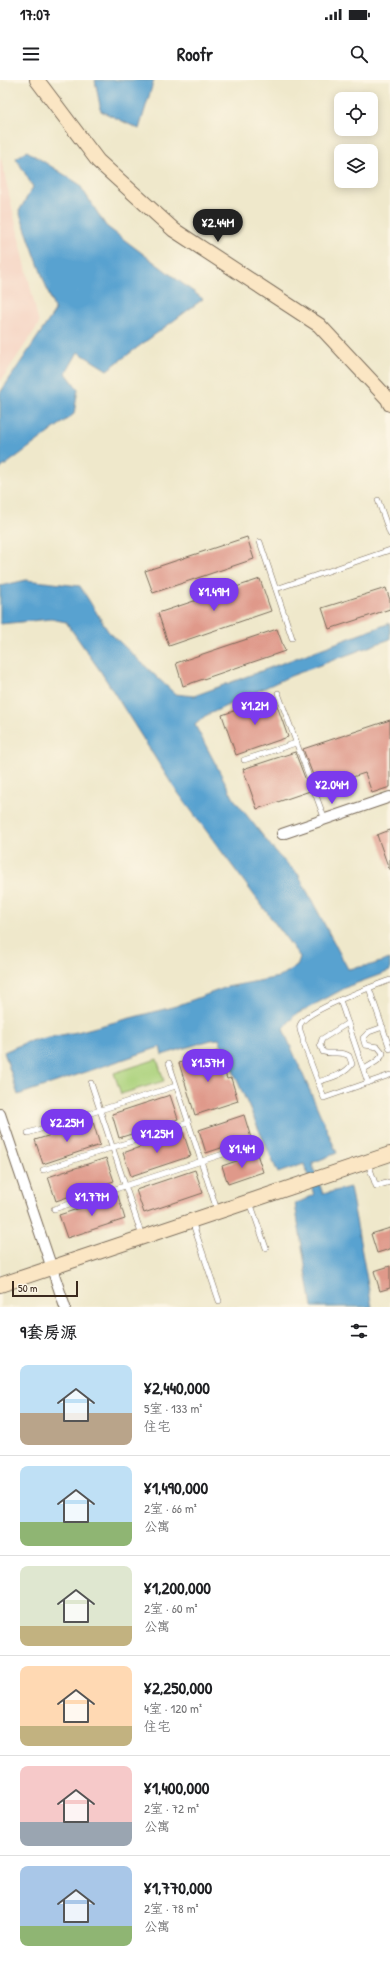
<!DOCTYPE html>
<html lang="zh">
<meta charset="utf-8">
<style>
:root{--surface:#fff;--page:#f6f6f6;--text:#202124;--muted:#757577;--line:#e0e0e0;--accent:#7c3aed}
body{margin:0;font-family:"Patrick Hand","LXGW WenKai TC",sans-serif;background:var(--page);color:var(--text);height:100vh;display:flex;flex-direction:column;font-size:15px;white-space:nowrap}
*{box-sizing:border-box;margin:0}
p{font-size:13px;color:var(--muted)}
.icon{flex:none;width:22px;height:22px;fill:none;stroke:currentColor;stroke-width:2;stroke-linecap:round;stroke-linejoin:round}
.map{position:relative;height:1227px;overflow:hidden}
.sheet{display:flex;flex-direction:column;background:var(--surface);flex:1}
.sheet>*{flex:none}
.tools{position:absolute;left:334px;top:12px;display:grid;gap:8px}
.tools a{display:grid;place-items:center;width:44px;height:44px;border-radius:8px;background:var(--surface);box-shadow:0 2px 10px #0003;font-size:20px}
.scale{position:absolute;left:12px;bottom:10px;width:66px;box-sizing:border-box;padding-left:4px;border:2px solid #3b2a1e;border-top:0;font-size:11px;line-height:14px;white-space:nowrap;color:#3b2a1e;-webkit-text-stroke:3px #fcf5e5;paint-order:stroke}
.price{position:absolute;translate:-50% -34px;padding:0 9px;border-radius:14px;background:var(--accent);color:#fff;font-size:13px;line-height:26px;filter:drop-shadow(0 1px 2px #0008)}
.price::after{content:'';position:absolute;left:50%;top:24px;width:12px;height:9px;margin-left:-6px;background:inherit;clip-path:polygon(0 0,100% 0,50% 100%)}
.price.on{background:#222;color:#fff}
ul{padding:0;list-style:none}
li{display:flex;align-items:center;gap:12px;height:100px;padding:0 20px}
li+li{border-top:1px solid var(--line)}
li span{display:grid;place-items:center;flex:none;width:112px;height:80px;border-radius:8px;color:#555}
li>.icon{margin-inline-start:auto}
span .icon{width:48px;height:48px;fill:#fffc;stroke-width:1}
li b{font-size:17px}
h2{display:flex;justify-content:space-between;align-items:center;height:48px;padding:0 20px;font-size:17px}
.status{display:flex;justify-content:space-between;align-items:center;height:28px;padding:0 20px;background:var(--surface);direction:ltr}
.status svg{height:11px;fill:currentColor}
header{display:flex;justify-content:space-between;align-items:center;height:52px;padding:0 20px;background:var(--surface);font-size:18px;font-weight:700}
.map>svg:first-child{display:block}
</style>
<div class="status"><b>17:07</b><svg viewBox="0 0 49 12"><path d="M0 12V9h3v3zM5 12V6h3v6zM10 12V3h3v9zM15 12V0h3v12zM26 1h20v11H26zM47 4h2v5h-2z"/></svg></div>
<header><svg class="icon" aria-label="menu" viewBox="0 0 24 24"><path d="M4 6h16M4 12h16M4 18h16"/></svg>Roofr<svg class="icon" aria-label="search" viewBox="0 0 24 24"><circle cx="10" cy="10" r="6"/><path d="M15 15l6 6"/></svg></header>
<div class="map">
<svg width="390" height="1227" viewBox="0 0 390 1227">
<rect width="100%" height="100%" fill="#fcf5e5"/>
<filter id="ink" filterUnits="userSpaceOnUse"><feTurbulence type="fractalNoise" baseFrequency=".025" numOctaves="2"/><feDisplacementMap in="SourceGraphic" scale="8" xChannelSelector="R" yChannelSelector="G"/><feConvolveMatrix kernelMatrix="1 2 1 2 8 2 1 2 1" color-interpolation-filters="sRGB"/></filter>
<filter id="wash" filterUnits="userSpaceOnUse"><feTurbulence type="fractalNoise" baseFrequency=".012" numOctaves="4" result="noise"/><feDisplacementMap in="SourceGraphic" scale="16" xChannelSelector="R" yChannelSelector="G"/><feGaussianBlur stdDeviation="0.9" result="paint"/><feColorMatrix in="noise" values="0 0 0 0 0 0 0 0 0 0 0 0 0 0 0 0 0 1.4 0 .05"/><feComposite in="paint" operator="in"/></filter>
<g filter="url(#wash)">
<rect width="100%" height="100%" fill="#efe8cb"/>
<polygon fill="#f5d3c2" points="0,75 39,244 0,302"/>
<polygon fill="#abd27c" stroke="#737e4d" points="157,979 164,1001 121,1014 114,993"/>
<g fill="#59a2d0" stroke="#4a6677">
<polygon points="95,0 154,0 139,49 101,31"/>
<polygon points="27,71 79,104 106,146 203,219 107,290 78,272 66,293 78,309 74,334 0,389 0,313 55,231 19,131 33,107 16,78"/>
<polygon points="26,500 80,506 108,551 175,614 194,616 390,543 390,559 288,597 205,636 195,645 234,719 278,775 298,794 348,889 371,885 390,879 390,891 349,906 295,935 283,949 337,1073 312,1083 323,1114 350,1107 372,1227 312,1227 295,1124 314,1115 304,1084 278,1093 219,959 211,960 162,975 160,967 18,1015 4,972 29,961 77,952 176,926 227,907 279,897 297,886 300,877 173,706 101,592 66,542 51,539 0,544 0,506"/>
</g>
<g id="blocks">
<g fill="#df998a">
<polygon points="247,457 254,479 153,513 145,491"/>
<polygon points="260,499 271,531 169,566 158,533"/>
<polygon points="386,508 390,520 390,529 329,549 322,528"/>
<polygon points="277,549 285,571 183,606 176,583"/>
<polygon points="274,617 288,657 236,675 222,635"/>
<polygon points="390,640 390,707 372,713 365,693 318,708 303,669"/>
<polygon points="295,672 310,711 257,729 243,689"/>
<polygon points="390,750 390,789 389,789 377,755"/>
<polygon points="218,971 227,999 231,998 238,1021 195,1035 179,983"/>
<polygon points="170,1015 178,1039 119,1058 112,1034"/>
<polygon points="244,1035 251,1058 206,1073 199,1050"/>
<polygon points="93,1042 100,1065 43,1084 35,1060"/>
<polygon points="183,1052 191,1076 131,1096 123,1073"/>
<polygon points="257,1074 263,1092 228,1104 222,1086"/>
<polygon points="106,1078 114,1101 56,1121 48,1097"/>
<polygon points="195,1090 203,1113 144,1133 136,1110"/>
<polygon points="118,1116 125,1139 67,1158 59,1135"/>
<polygon points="390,1148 390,1169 377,1173 371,1154"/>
<polygon points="390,1186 390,1208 380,1211 374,1191"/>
</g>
</g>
</g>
<g filter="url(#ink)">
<use href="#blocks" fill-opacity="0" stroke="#7a6c5b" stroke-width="1"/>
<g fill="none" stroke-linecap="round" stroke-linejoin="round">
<defs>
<g id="lane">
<polyline points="378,420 390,454"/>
<polyline points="260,462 292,558"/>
<polyline points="276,509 390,470"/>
<polyline points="278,613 325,740"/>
<polyline points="244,680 296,663"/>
<path d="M390 900C374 906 305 931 300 945 298 951 304 956 303 962L324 1018 390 995"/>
<polyline points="369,908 390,969"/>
<polyline points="340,920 368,1003"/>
<polyline points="169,983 217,1130"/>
<path d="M364 989C370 985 381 981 383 973L378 967 365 965 363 958 369 952 383 947"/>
<path d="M318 1002C329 998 345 995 352 984L349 976C341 970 332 975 323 972L320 965 322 959 348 943"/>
<polyline points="91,1003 142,1156"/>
<polyline points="28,1053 176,1006"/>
<polyline points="368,1083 376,1106 390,1102"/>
<polyline points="43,1090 188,1043"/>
<polyline points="250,1122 266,1168"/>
<polyline points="54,1129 254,1064"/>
<polyline points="192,1141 219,1221"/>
</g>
<g id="street">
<polyline points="282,754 390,717"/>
<polyline points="0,1034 65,1227"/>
</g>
<g id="secondary">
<polyline points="37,0 98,81 174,150 319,245 388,319 390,324"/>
<polyline points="0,1205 390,1074"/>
</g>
</defs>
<use href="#lane" stroke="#7a6c5b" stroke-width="6"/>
<use href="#street" stroke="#7a6c5b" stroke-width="12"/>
<use href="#secondary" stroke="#7a6c5b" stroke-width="16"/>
<use href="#lane" stroke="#fff" stroke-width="5"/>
<use href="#street" stroke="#fff" stroke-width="10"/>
<use href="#secondary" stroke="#fbe6c4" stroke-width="14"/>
</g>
</g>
</svg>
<div class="tools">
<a><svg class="icon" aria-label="locate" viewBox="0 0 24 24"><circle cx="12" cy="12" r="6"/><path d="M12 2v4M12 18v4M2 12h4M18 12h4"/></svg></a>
<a><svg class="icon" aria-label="layers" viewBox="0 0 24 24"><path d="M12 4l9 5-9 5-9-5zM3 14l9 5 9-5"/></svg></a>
</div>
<div class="scale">50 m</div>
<b class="price on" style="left:218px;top:163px">¥2.44M</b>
<b class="price" style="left:214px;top:532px">¥1.49M</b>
<b class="price" style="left:255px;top:646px">¥1.2M</b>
<b class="price" style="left:332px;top:725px">¥2.04M</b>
<b class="price" style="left:208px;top:1003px">¥1.57M</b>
<b class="price" style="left:67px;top:1063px">¥2.25M</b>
<b class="price" style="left:157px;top:1074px">¥1.25M</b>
<b class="price" style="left:242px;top:1089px">¥1.4M</b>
<b class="price" style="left:92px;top:1137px">¥1.77M</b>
</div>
<section class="sheet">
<h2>9套房源<svg class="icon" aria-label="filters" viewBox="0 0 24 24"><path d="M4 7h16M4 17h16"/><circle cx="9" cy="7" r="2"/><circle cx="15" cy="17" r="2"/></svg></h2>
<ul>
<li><span style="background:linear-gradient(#bfe0f5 60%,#b9a48a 0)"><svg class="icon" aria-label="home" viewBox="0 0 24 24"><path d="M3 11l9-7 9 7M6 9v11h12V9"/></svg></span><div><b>¥2,440,000</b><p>5室 · 133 m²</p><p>住宅</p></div></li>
<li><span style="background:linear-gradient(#bfe0f5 70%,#8fb573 0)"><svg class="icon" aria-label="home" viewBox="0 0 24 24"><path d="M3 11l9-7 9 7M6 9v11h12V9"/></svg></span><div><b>¥1,490,000</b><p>2室 · 66 m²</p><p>公寓</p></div></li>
<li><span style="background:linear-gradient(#dfe7d0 75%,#c2b280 0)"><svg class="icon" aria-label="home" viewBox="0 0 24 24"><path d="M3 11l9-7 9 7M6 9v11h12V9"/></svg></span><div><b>¥1,200,000</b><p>2室 · 60 m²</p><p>公寓</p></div></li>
<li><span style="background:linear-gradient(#ffd9b3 75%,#c2b280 0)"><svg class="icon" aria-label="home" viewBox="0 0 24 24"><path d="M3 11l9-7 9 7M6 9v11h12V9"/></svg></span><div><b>¥2,250,000</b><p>4室 · 120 m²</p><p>住宅</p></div></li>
<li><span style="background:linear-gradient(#f6c9c9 70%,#9aa5b1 0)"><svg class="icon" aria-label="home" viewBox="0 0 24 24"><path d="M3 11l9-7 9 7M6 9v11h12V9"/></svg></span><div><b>¥1,400,000</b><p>2室 · 72 m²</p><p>公寓</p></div></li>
<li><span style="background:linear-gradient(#a9c7e8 75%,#8fb573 0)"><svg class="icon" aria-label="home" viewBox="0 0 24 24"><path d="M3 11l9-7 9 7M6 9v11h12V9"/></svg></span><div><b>¥1,770,000</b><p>2室 · 78 m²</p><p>公寓</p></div></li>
</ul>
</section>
